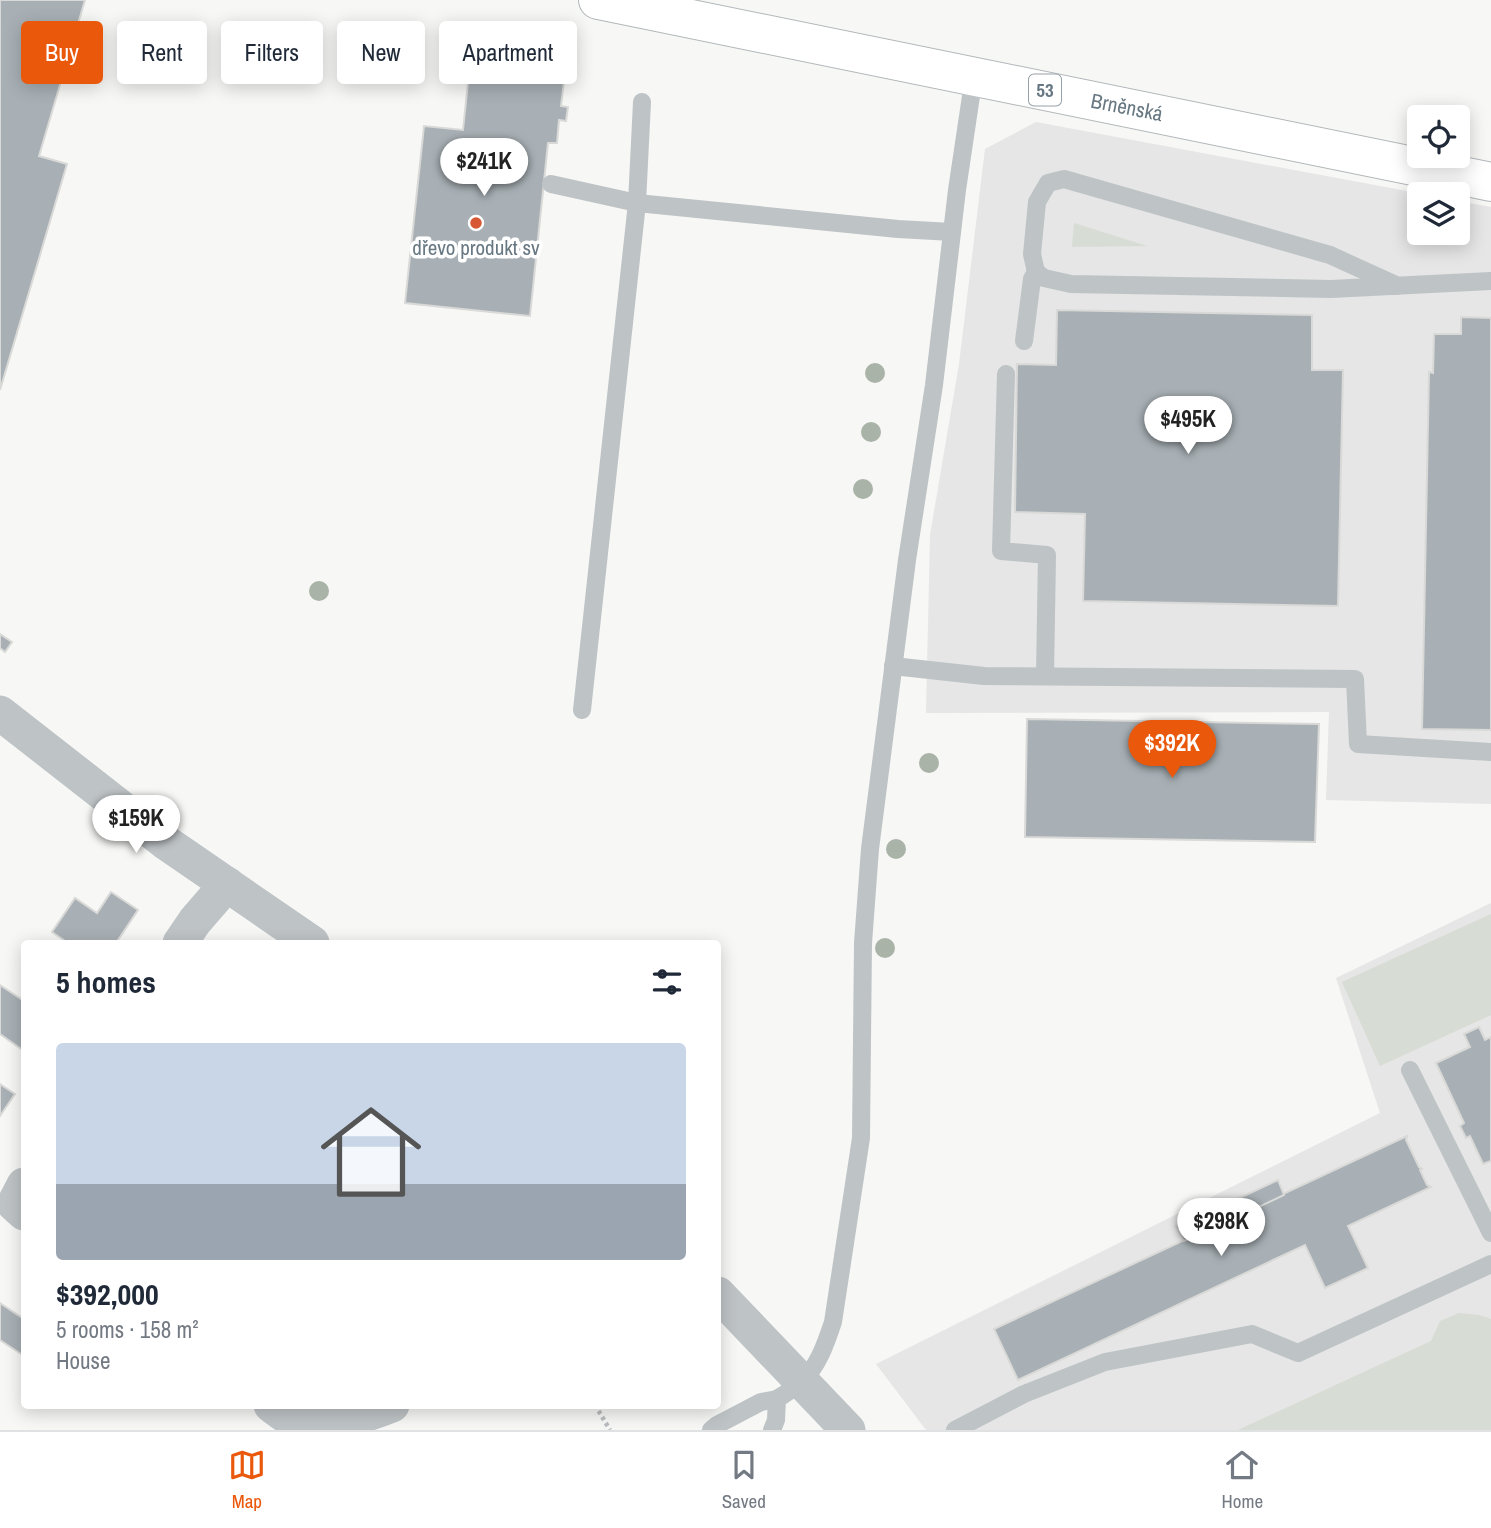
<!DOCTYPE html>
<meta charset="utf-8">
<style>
:root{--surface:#fff;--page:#f6f6f7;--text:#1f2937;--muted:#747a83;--line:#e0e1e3;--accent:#ea580c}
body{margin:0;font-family:"Archivo Narrow",sans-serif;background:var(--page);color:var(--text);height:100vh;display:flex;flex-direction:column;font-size:26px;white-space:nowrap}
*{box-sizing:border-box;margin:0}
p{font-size:23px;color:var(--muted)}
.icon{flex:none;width:38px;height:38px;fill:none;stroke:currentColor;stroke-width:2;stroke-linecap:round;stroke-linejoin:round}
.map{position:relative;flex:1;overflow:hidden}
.drawer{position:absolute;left:21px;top:940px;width:700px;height:469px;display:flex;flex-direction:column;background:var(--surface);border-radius:7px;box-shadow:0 4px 18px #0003}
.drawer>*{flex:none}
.banner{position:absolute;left:21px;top:21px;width:700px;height:63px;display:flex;gap:14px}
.fabs{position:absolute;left:1407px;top:105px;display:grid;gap:14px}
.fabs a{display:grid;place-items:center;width:63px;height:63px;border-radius:7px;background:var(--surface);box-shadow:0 4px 18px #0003;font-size:35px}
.price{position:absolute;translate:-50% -60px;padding:0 16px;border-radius:24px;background:#fff;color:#222;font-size:23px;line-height:46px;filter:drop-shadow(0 2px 4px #0008)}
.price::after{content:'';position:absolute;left:50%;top:42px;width:21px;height:16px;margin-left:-10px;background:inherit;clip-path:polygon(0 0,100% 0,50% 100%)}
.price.on{background:var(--accent);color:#fff}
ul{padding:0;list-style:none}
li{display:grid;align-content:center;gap:14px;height:371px;padding:0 35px}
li+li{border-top:2px solid var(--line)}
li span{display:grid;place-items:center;height:217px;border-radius:7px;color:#555}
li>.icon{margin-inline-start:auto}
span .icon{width:126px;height:126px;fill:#fffc;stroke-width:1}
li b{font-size:30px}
h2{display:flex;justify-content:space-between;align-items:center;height:84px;padding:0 35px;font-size:30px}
.tag{padding:0 24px;border-radius:7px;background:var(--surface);box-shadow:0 4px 18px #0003;font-size:24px;line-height:63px}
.tag.on{background:var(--accent);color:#fff}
.dock{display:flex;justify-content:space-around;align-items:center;height:98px;border-top:2px solid var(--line);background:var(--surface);font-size:19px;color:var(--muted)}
.dock a{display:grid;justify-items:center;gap:4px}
.dock .on{color:var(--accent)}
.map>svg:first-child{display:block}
</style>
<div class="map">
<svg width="1491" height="1430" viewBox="0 0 1491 1430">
<rect width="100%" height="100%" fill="#f7f7f5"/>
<g fill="#e5e6e5">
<polygon points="1036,122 1423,194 1419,194 1419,233 1458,233 1458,201 1491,207 1491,804 1326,800 1329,712 926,713 930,535 959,364 985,149"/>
<polygon points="1491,903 1491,1430 926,1430 876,1364 1380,1113 1336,978"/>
</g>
<g fill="#d7dcd4">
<polygon points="1074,223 1147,246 1072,247"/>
<polygon points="1491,914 1491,1015 1380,1066 1342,982"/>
<polygon points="1459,1313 1479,1315 1491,1319 1491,1430 1238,1430 1431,1341 1440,1321"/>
</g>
<g fill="#a8b0b5" stroke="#d9d9d7" stroke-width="2">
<polygon points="0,0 85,0 39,156 67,164 0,390"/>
<polygon points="469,72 564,82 561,106 568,107 566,121 559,120 557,143 548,143 530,316 405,303 424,126 463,130"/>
<polygon points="1057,310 1312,315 1312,370 1343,370 1338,606 1083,601 1085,514 1015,512 1017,364 1056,365"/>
<polygon points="1461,317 1491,318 1491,730 1422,729 1429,372 1433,373 1434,334 1461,334"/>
<polygon points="0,634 12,642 5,652 0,648"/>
<polygon points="1027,719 1319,724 1315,842 1025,837"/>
<polygon points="111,892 138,910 116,943 68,943 52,932 75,898 97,913"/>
<polygon points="0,985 21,999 24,992 24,1051 0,1034"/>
<polygon points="1479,1027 1485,1040 1491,1037 1491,1161 1483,1164 1470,1136 1466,1138 1460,1126 1464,1123 1436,1063 1470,1047 1464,1034"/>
<polygon points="0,1084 15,1094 0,1116"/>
<polygon points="1407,1136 1406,1140 1419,1167 1422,1169 1420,1170 1427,1185 1431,1187 1348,1226 1368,1268 1325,1288 1305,1245 1018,1380 994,1329"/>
<polygon points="1278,1180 1284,1195 1244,1214 1237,1199"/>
<polygon points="1217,1208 1224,1223 1184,1241 1176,1226"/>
<polygon points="0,1303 21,1317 24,1312 24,1356 0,1340"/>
</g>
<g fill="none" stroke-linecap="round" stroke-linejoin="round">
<defs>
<polyline id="primary" points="598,0 1491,182"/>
</defs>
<use href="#primary" stroke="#b2b7ba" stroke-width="40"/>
<polyline stroke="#b9bcbe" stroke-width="4.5" stroke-dasharray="3.5 3.5" stroke-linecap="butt" points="595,1405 610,1430"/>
<g stroke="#bec3c6" stroke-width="18">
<polyline points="551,184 637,203 898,229 952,232"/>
<polyline points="1398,286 1330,255 1064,179 1048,183 1037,202 1032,254 1036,272 1044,278 1071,284 1331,289 1491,281"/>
<polyline points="1024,341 1032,279 1036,272"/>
<polyline points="1006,374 1001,551 1047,555 1045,676"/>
<polyline points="893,666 984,676 1355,679 1358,744 1491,752"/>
<polyline points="582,710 637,203 642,102"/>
<polyline points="1410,1070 1491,1233"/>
<polyline points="711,1430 717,1425 761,1402 777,1399"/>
<path d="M772 1430 776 1420 777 1399C785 1394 793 1389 801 1382 818 1367 826 1343 833 1322L861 1138 863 943 870 849 907 560 934 385 957 190 974 76"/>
<polyline points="955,1430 1024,1394 1105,1362 1252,1334 1298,1353 1491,1264"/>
</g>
<g stroke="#bec3c6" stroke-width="35">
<polyline points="0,713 165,842 312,943"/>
<polyline points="180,943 195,921 227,884"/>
<polyline points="24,1185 14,1204 24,1213"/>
<polyline points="718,1294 848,1430"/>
<path d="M271 1405C278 1410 286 1418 295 1420 328 1428 362 1417 392 1405"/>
</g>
<use href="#primary" stroke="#fff" stroke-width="38"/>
</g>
<g fill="#aab3a7">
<circle cx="875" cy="373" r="10"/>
<circle cx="871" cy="432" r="10"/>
<circle cx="863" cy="489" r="10"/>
<circle cx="319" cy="591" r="10"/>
<circle cx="929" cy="763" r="10"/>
<circle cx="896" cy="849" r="10"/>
<circle cx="885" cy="948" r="10"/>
</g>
<circle fill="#d75734" stroke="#fff" stroke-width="2.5" cx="476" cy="223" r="7"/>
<g text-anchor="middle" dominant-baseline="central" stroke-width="7" stroke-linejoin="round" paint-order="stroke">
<rect fill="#fff" stroke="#95a0a8" stroke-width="2" x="1029" y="74.5" width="32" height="31" rx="5"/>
<g font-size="19" font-weight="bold" fill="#687883">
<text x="1045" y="90">53</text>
</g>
<g font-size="21" fill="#687883" stroke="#fff">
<text transform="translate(1127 107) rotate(11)">Brněnská</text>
</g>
<g font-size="21" fill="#687883" stroke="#fff">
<text x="476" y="247">dřevo produkt sv</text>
</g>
</g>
</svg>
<div class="fabs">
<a><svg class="icon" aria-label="locate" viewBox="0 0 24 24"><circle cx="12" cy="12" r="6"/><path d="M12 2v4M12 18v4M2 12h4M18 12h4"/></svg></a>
<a><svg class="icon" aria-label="layers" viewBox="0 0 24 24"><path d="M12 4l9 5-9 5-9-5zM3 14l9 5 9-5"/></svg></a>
</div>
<b class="price" style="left:484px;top:198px">$241K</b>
<b class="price" style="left:1188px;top:456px">$495K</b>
<b class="price on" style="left:1172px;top:780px">$392K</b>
<b class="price" style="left:136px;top:855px">$159K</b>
<b class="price" style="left:1221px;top:1258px">$298K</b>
<div class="banner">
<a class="tag on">Buy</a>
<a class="tag">Rent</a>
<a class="tag">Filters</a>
<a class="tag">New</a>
<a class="tag">Apartment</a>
</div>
<section class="drawer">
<h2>5 homes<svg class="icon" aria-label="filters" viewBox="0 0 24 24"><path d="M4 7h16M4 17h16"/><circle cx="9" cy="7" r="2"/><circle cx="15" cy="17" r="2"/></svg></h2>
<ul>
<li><span style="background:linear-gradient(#c9d6e8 65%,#9aa5b1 0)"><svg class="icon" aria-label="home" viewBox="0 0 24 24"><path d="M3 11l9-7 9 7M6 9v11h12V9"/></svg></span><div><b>$392,000</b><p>5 rooms · 158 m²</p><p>House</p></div></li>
</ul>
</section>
</div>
<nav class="dock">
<a class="on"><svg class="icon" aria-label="map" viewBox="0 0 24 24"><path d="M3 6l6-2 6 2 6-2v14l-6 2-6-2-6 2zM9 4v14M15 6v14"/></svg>Map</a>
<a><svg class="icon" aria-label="saved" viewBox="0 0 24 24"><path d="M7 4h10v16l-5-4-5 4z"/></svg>Saved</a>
<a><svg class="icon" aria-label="home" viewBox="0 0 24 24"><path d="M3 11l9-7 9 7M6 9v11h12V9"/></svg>Home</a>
</nav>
